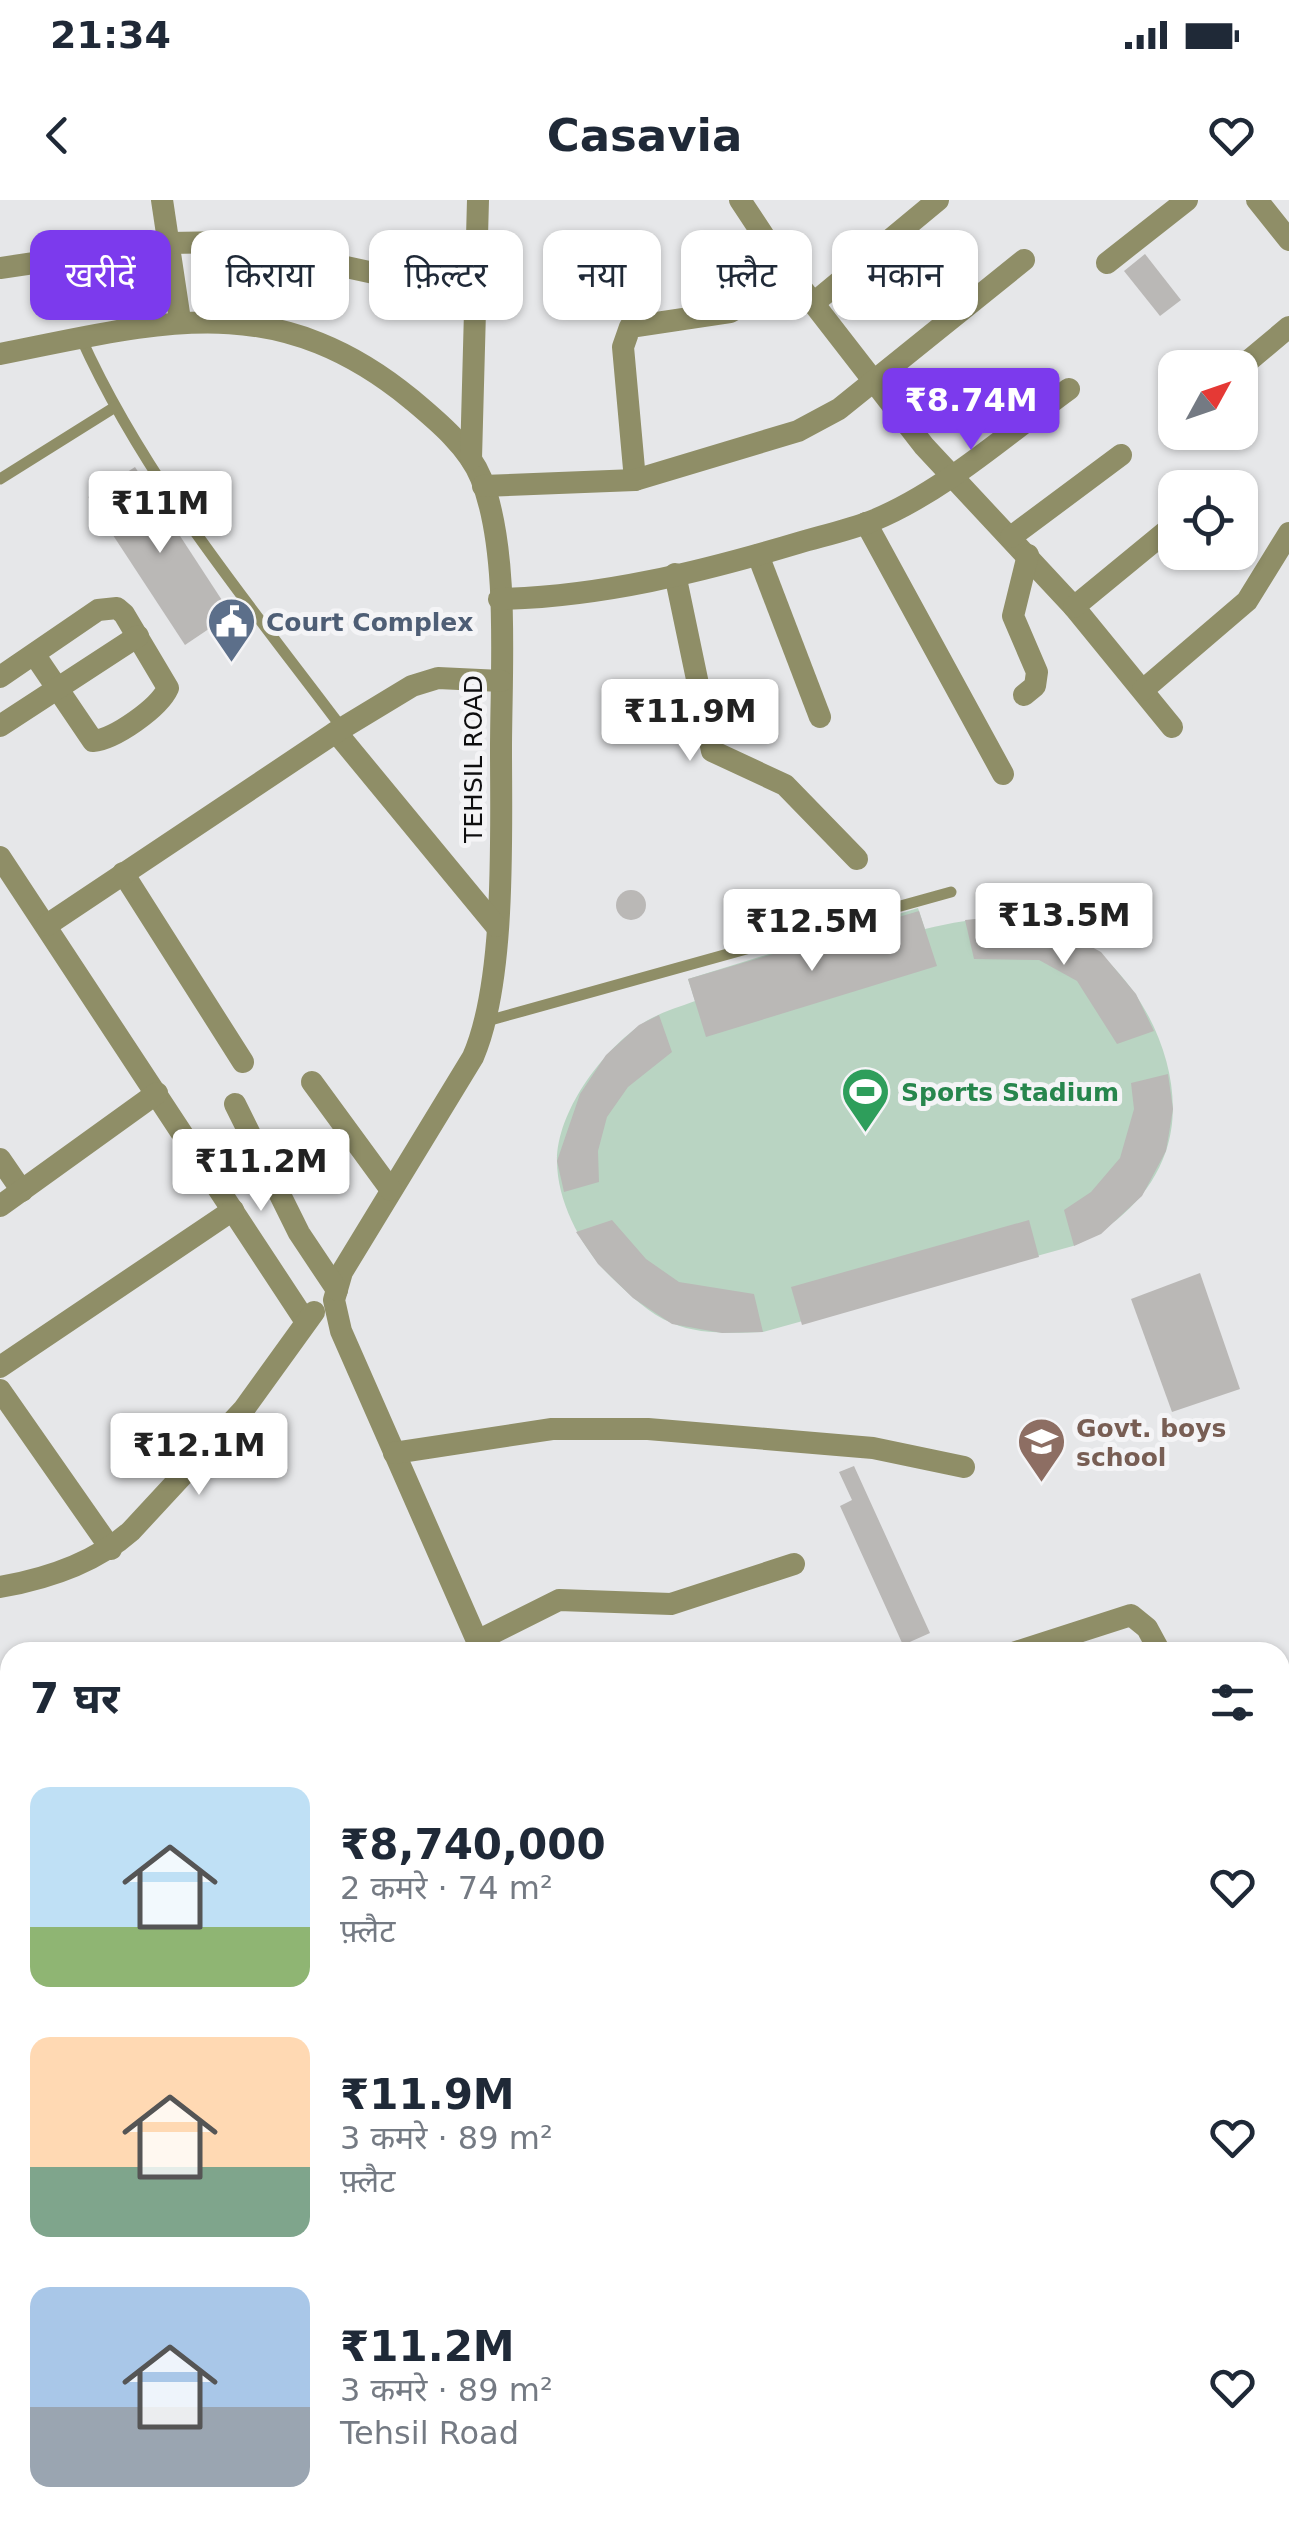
<!DOCTYPE html>
<html lang="hi">
<meta charset="utf-8">
<style>
:root{--surface:#fff;--page:#f2f2f3;--text:#1f2937;--muted:#747a83;--accent:#7c3aed}
body{margin:0;font-family:"DejaVu Sans","Noto Sans Devanagari",sans-serif;background:var(--page);color:var(--text);height:100vh;display:flex;flex-direction:column;font-size:38px;white-space:nowrap}
*{box-sizing:border-box;margin:0}
p{font-size:32px;color:var(--muted)}
.icon{flex:none;width:55px;height:55px;fill:none;stroke:currentColor;stroke-width:2;stroke-linecap:round;stroke-linejoin:round}
.map{position:relative;flex:1;overflow:hidden}
.drawer{position:absolute;left:0px;top:1442px;width:1290px;height:892px;display:flex;flex-direction:column;background:var(--surface);border-radius:30px 30px 0 0;box-shadow:0 2px 8px #0004}
.drawer>*{flex:none}
.hud{position:absolute;left:30px;top:30px;width:1230px;height:90px;display:flex;gap:20px}
.needle{width:65px;rotate:50deg}
.fabs{position:absolute;left:1158px;top:150px;display:grid;gap:20px}
.fabs a{display:grid;place-items:center;width:100px;height:100px;border-radius:20px;background:var(--surface);box-shadow:0 2px 8px #0004;font-size:50px}
.price{position:absolute;translate:-50% -85px;padding:0 22px;border-radius:10px;background:#fff;color:#222;font-size:32px;line-height:65px;filter:drop-shadow(0 2px 5px #0008)}
.price::after{content:'';position:absolute;left:50%;top:60px;width:30px;height:22px;margin-left:-15px;background:inherit;clip-path:polygon(0 0,100% 0,50% 100%)}
.price.selected{background:var(--accent);color:#fff}
ul{padding:0;list-style:none}
li{display:flex;align-items:center;gap:30px;height:250px;padding:0 30px}
li span{display:grid;place-items:center;flex:none;width:280px;height:200px;border-radius:20px;color:#555}
li>.icon{margin-inline-start:auto}
span .icon{width:120px;height:120px;fill:#fffc;stroke-width:1}
li b{font-size:42px}
h2{display:flex;justify-content:space-between;align-items:center;height:120px;padding:0 30px;font-size:42px}
.chip{padding:0 35px;border-radius:20px;background:var(--surface);box-shadow:0 2px 8px #0004;font-size:35px;line-height:90px}
.chip.selected{background:var(--accent);color:#fff}
.status{display:flex;justify-content:space-between;align-items:center;height:70px;padding:0 50px;background:var(--surface);direction:ltr}
.status svg{height:28px;fill:currentColor}
header{display:flex;justify-content:space-between;align-items:center;height:130px;padding:0 30px;background:var(--surface);font-size:45px;font-weight:800}
.map>svg:first-child{display:block}
</style>
<div class="status"><b>21:34</b><svg viewBox="0 0 49 12"><path d="M0 12V9h3v3zM5 12V6h3v6zM10 12V3h3v9zM15 12V0h3v12zM26 1h20v11H26zM47 4h2v5h-2z"/></svg></div>
<header><svg class="icon" aria-label="back" viewBox="0 0 24 24"><path d="M15 5l-7 7 7 7"/></svg>Casavia<svg class="icon" aria-label="heart" viewBox="0 0 24 24"><path d="M12 20l-8-8c-3-5 5-10 8-4 3-6 11-1 8 4z"/></svg></header>
<div class="map">
<svg width="1289" height="2333" viewBox="0 0 1289 2333">
<rect width="100%" height="100%" fill="#e6e7e9"/>
<path fill="#b9d4c2" d="M918 708 925 729C968 719 1010 711 1053 726 1132 754 1194 869 1166 951 1151 995 1115 1028 1073 1046L763 1132C734 1133 699 1135 672 1123 649 1114 629 1094 611 1077 582 1049 557 1002 557 961 557 912 601 853 639 826 655 814 676 808 695 801L688 779Z"/>
<g fill="none" stroke-linecap="round" stroke-linejoin="round">
<g stroke="#98d5dd" stroke-width="6">
<polyline points="0,2171 10,2170"/>
<polyline points="1280,2186 1289,2189"/>
</g>
</g>
<g fill="#bab8b6">
<polygon points="1145,54 1181,100 1160,116 1124,71"/>
<polygon points="135,267 231,414 185,445 88,297"/>
<circle cx="631" cy="705" r="15"/>
<polygon points="919,711 937,766 706,837 688,779"/>
<polygon points="1006,716 1053,726 1101,752 1136,794 1154,831 1117,844 1077,781 1039,760 974,759 965,720"/>
<polygon points="659,815 672,852 628,887 607,917 598,951 599,982 564,992 557,961 580,894 606,855 639,825"/>
<polygon points="1168,874 1173,909 1166,951 1142,996 1101,1034 1074,1046 1064,1010 1091,992 1120,958 1134,909 1131,883"/>
<polygon points="612,1020 646,1059 679,1082 754,1094 763,1132 722,1133 672,1124 633,1098 598,1064 576,1032"/>
<polygon points="1029,1020 1039,1057 802,1125 791,1087"/>
<polygon points="1200,1073 1240,1189 1172,1212 1131,1099"/>
<polygon points="854,1266 930,1433 903,1445 840,1306 852,1300 839,1272"/>
</g>
<g fill="none" stroke-linecap="round" stroke-linejoin="round">
<g stroke="#8f8e67" stroke-width="11">
<path d="M81 138C145 280 249 404 342 528"/>
<polyline points="0,279 115,207"/>
<polyline points="487,821 951,692"/>
</g>
<g stroke="#8f8e67" stroke-width="22">
<polyline points="162,0 180,120"/>
<polyline points="740,0 779,59 924,246 1074,407 1172,527"/>
<polyline points="1257,0 1289,40"/>
<polyline points="1107,63 1187,0"/>
<polyline points="0,68 169,43 231,42 475,95"/>
<polyline points="815,102 938,0"/>
<path d="M0 154C157 123 273 86 411 199 436 220 468 246 481 278 510 351 501 470 501 549 501 635 506 781 473 857L342 1072 334 1100 341 1131 482 1452"/>
<polyline points="1240,168 1289,127"/>
<polyline points="471,259 478,0"/>
<polyline points="635,280 623,147 630,127 730,112 795,77"/>
<polyline points="483,286 635,280 798,231 839,209 1024,60"/>
<polyline points="866,323 1003,574"/>
<polyline points="1011,337 1121,255"/>
<polyline points="758,355 820,517"/>
<polyline points="675,374 712,551 785,585 857,659"/>
<path d="M499 399C600 397 701 372 798 343 822 336 849 330 872 321 943 292 1007 234 1069 189"/>
<polyline points="1074,407 1175,324"/>
<path d="M0 477 98 410 117 408 124 414 168 488C159 508 115 539 93 541L34 454"/>
<polyline points="1143,490 1247,401 1289,333"/>
<polyline points="1024,495 1035,486 1037,472 1013,416 1028,355"/>
<polyline points="0,526 138,436"/>
<polyline points="336,532 496,726"/>
<polyline points="0,657 306,1122"/>
<polyline points="123,673 243,862"/>
<polyline points="47,725 336,532 412,486 438,478 501,481"/>
<polyline points="312,882 391,990"/>
<polyline points="235,904 299,1033 337,1090"/>
<polyline points="0,959 22,991"/>
<polyline points="0,1006 157,893"/>
<polyline points="0,1167 233,1010"/>
<polyline points="0,1190 111,1349"/>
<polyline points="394,1253 552,1229 648,1229 873,1248 964,1267"/>
<path d="M0 1387C46 1379 96 1362 131 1331L244 1209 314 1112"/>
<polyline points="477,1441 559,1400 671,1404 794,1364"/>
<polyline points="1016,1452 1131,1415 1147,1428 1160,1452"/>
<polyline points="1280,1674 1289,1670"/>
<polyline points="0,1919 10,1925"/>
<polyline points="1280,2246 1289,2248"/>
<polyline points="528,2325 542,2333"/>
</g>
</g>
<defs>
<symbol id="civic-pin" viewBox="-11 -11 22 30"><path d="M0 17L-7.5 6A9.5 9.5 0 1 1 7.5 6Z" fill="#5c6f8a" stroke="#f4f4f6"/><path d="M-.6-6.5H3V-4.5H.6V-3L4-1V1h2V6H-6V1h2V-1L-.6-3ZM-1.2 2.5V6h2.4V2.5Z" fill="#fff"/></symbol>
<symbol id="stadium-pin" viewBox="-11 -11 22 30"><path d="M0 17L-7.5 6A9.5 9.5 0 1 1 7.5 6Z" fill="#2e9e5b" stroke="#f4f4f6"/><path d="M0-5a6.5 5 0 1 0 0 10a6.5 5 0 1 0 0-10ZM-3.5-1.8h7v3.6h-7Z" fill="#fff"/></symbol>
<symbol id="school-pin" viewBox="-11 -11 22 30"><path d="M0 17L-7.5 6A9.5 9.5 0 1 1 7.5 6Z" fill="#8d6e63" stroke="#f4f4f6"/><path d="M0-5L7-2L0 1L-7-2ZM-4 1L0 2.5L4 1V4Q0 6-4 4Z" fill="#fff"/></symbol>
</defs>
<g fill-rule="evenodd">
<use href="#civic-pin" x="204" y="394" width="55" height="75"/>
<use href="#stadium-pin" x="838" y="864" width="55" height="75"/>
<use href="#school-pin" x="1014" y="1214" width="55" height="75"/>
</g>
<g text-anchor="middle" dominant-baseline="central" stroke-width="10" stroke-linejoin="round" paint-order="stroke">
<g font-size="25" font-weight="bold" fill="#4e5e75" stroke="#f4f4f6" text-anchor="start">
<text x="266" y="422">Court Complex</text>
</g>
<g font-size="25" fill="#0e0e0f" stroke="#f4f4f6">
<text transform="translate(473 559) rotate(-90)">TEHSIL ROAD</text>
</g>
<g font-size="25" font-weight="bold" fill="#27864d" stroke="#f4f4f6" text-anchor="start">
<text x="901" y="892">Sports Stadium</text>
</g>
<g font-size="25" font-weight="bold" fill="#785e54" stroke="#f4f4f6" text-anchor="start">
<text x="1076" y="1228">Govt. boys<tspan x="1076" dy="29">school</tspan></text>
</g>
</g>
</svg>
<div class="fabs">
<a><svg class="needle" viewBox="-14 -14 28 28"><path d="M0-13l5 13h-10z" fill="#e53935"/><path d="M0 13l5-13h-10z" fill="#747a83"/></svg></a>
<a><svg class="icon" aria-label="locate" viewBox="0 0 24 24"><circle cx="12" cy="12" r="6"/><path d="M12 2v4M12 18v4M2 12h4M18 12h4"/></svg></a>
</div>
<b class="price selected" style="left:971px;top:253px">₹8.74M</b>
<b class="price" style="left:160px;top:356px">₹11M</b>
<b class="price" style="left:690px;top:564px">₹11.9M</b>
<b class="price" style="left:1064px;top:768px">₹13.5M</b>
<b class="price" style="left:812px;top:774px">₹12.5M</b>
<b class="price" style="left:261px;top:1014px">₹11.2M</b>
<b class="price" style="left:199px;top:1298px">₹12.1M</b>
<div class="hud">
<a class="chip selected">खरीदें</a>
<a class="chip">किराया</a>
<a class="chip">फ़िल्टर</a>
<a class="chip">नया</a>
<a class="chip">फ़्लैट</a>
<a class="chip">मकान</a>
</div>
<section class="drawer">
<h2>7 घर<svg class="icon" aria-label="filters" viewBox="0 0 24 24"><path d="M4 7h16M4 17h16"/><circle cx="9" cy="7" r="2"/><circle cx="15" cy="17" r="2"/></svg></h2>
<ul>
<li><span style="background:linear-gradient(#bfe0f5 70%,#8fb573 0)"><svg class="icon" aria-label="home" viewBox="0 0 24 24"><path d="M3 11l9-7 9 7M6 9v11h12V9"/></svg></span><div><b>₹8,740,000</b><p>2 कमरे · 74 m²</p><p>फ़्लैट</p></div><svg class="icon" aria-label="heart" viewBox="0 0 24 24"><path d="M12 20l-8-8c-3-5 5-10 8-4 3-6 11-1 8 4z"/></svg></li>
<li><span style="background:linear-gradient(#ffd9b3 65%,#7fa58c 0)"><svg class="icon" aria-label="home" viewBox="0 0 24 24"><path d="M3 11l9-7 9 7M6 9v11h12V9"/></svg></span><div><b>₹11.9M</b><p>3 कमरे · 89 m²</p><p>फ़्लैट</p></div><svg class="icon" aria-label="heart" viewBox="0 0 24 24"><path d="M12 20l-8-8c-3-5 5-10 8-4 3-6 11-1 8 4z"/></svg></li>
<li><span style="background:linear-gradient(#a9c7e8 60%,#9aa5b1 0)"><svg class="icon" aria-label="home" viewBox="0 0 24 24"><path d="M3 11l9-7 9 7M6 9v11h12V9"/></svg></span><div><b>₹11.2M</b><p>3 कमरे · 89 m²</p><p>Tehsil Road</p></div><svg class="icon" aria-label="heart" viewBox="0 0 24 24"><path d="M12 20l-8-8c-3-5 5-10 8-4 3-6 11-1 8 4z"/></svg></li>
</ul>
</section>
</div>
